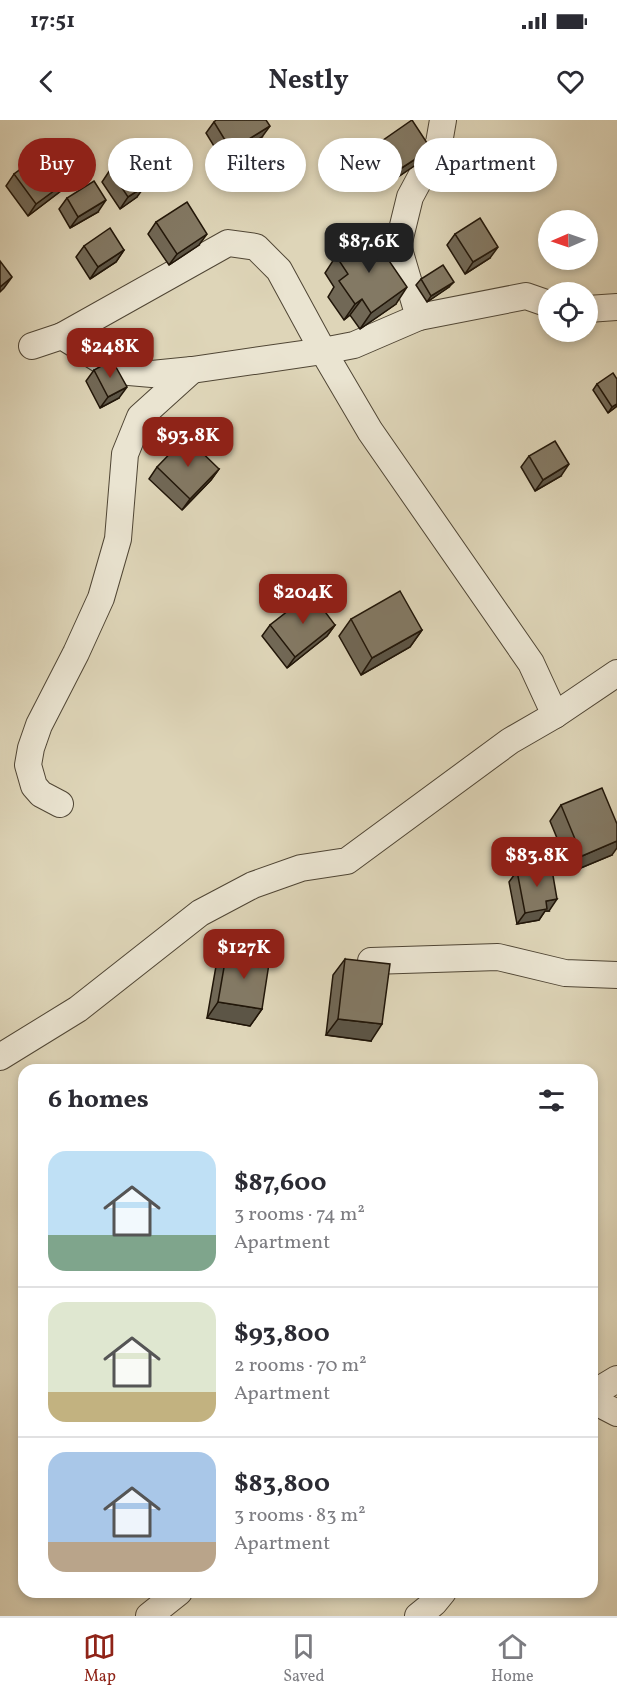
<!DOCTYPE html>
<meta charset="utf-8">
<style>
:root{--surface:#fff;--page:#f2f2f3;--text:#2b2b33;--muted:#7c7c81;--line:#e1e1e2;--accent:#8f2418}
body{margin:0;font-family:Vollkorn,serif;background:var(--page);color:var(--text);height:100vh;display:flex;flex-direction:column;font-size:22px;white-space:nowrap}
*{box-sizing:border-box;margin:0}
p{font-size:20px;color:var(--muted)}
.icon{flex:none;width:33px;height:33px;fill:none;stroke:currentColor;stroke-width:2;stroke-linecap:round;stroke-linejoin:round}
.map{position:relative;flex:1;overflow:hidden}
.sheet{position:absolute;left:18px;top:944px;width:580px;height:534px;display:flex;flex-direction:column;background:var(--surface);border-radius:18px;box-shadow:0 3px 9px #0003}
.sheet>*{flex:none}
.guide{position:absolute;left:18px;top:18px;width:582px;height:54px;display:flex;gap:12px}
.needle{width:39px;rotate:268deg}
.tools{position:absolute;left:538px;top:90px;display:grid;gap:12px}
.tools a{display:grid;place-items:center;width:60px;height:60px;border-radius:50%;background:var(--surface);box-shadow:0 3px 9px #0003;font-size:30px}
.price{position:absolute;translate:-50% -51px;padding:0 14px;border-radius:12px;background:var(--accent);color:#fff;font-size:20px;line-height:39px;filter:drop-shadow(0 2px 3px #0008)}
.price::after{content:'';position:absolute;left:50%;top:36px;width:18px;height:14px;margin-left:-9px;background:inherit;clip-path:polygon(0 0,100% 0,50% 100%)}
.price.on{background:#222;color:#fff}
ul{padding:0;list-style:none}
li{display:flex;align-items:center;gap:18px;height:150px;padding:0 30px}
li+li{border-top:2px solid var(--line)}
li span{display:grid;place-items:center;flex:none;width:168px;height:120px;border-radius:18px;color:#555}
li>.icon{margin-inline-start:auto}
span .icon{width:72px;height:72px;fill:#fffc;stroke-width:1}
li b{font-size:26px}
h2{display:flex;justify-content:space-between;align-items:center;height:72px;padding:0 30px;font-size:26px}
.pill{padding:0 21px;border-radius:27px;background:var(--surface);box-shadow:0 3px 9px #0003;font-size:21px;line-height:54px}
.pill.on{background:var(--accent);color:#fff}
.status{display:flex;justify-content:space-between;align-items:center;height:42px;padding:0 30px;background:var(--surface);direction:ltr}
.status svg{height:16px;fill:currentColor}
header{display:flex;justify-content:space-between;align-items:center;height:78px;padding:0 30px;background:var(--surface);font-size:27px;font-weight:700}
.dock{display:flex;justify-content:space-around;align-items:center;height:84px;border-top:2px solid var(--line);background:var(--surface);font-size:16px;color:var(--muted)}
.dock a{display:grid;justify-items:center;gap:3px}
.dock .on{color:var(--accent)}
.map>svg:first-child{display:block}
</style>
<div class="status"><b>17:51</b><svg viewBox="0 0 49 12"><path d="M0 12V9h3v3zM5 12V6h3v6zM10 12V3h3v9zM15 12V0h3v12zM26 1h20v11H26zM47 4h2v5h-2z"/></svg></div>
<header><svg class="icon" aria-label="back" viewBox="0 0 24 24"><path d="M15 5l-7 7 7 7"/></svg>Nestly<svg class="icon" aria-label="heart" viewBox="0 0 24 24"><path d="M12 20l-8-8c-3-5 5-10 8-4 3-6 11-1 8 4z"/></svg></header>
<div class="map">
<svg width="617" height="1496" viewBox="0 0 617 1496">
<rect width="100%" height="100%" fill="#ded5b8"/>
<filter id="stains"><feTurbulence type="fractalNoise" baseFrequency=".00333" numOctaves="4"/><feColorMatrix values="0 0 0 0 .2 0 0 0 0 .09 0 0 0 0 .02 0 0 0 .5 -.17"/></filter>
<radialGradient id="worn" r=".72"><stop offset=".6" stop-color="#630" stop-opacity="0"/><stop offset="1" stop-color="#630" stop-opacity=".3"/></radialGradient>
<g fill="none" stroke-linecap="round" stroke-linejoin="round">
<defs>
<g id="street">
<polyline points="588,189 617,187"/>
<polyline points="419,197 398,126 410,77 439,23 443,0"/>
<polyline points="62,216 228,123 256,127 279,150 323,231 370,311 531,543 555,595"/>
<polyline points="32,226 62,216 107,244 129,252 152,254 192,250 323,231 354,225 419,197 526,176 549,184"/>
<polyline points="60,684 41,674 34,666 28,645 31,628 39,605 76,533 101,478 118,419 125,334 140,297 192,250"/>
<polyline points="371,841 498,837 565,853 617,855"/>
<polyline points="0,937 78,889 200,793 253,765 301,748 347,741 510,621 555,595 617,553"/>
<polyline points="592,1274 617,1259"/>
<polyline points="592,1280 617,1293"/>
<polyline points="149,1496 179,1472"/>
<polyline points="418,1496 434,1483 443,1472"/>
</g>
</defs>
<use href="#street" stroke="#504635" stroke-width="28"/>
<use href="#street" stroke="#eae4d1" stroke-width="26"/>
</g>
<g fill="#716856" stroke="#211609" stroke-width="1.5">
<polygon points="214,2 262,17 223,41 206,13"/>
<polygon points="379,23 423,40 389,63 371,34"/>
<polygon points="110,50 137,77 120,89 102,62"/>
<polygon points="14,54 66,67 28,96 6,66"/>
<polygon points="67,78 98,92 70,108 59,89"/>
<polygon points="156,102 199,125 169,145 148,114"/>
<polygon points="455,114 490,138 465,154 447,125"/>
<polygon points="84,126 124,130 116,142 90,159 76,137"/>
<polygon points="336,136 396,184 360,209 350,195 344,200 328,177 334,167 325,153"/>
<polygon points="421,159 449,167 427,182 416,165"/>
<polygon points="94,250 119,278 100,288 86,261"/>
<polygon points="597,264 617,286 608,293 593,270"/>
<polygon points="529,336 561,356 535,371 521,347"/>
<polygon points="157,347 219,349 211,360 182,390 149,359"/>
<polygon points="351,499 422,510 410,527 361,555 339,516"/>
<polygon points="270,505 335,505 327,516 287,548 262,516"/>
<polygon points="561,685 612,735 571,752 550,701"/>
<polygon points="517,751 549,791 545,791 539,800 517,804 509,762"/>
<polygon points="227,830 262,889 250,906 207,898 216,846"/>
<polygon points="345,839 371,921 326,915 333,855"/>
</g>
<g fill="#5c5546" stroke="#211609" stroke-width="1.5">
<polygon points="270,6 262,17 223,41 231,30"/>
<polygon points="431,29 423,40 389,63 397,51"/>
<polygon points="74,56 66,67 28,96 36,84"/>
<polygon points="145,66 137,77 120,89 128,77"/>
<polygon points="106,80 98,92 70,108 78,97"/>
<polygon points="207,114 199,125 169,145 177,134"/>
<polygon points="498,127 490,138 465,154 473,142"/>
<polygon points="124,130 116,142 90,159 98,147"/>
<polygon points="12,157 4,168 0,172 0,167"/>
<polygon points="454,162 449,167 427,182 431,176"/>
<polygon points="407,167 396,184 360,209 371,193"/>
<polygon points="362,179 350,195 344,200 355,184"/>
<polygon points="127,267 119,278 100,288 108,277"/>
<polygon points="617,284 617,286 608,293 612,287"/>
<polygon points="569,344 561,356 535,371 543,360"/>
<polygon points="219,349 211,360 182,390 190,379"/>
<polygon points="335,505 327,516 287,548 295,537"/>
<polygon points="422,510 410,527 361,555 372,538"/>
<polygon points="617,721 617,728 612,735 571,752 582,736"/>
<polygon points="557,779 549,791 545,791 539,800 517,804 525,793 546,781"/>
<polygon points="218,882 262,889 250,906 207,898"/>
<polygon points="338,899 382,904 371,921 326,915"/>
</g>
<g fill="#837964" stroke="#211609" stroke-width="1.5">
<polygon points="216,0 266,0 270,6 231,30 214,2"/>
<polygon points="412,0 431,29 397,51 379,23"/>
<polygon points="52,26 74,56 36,84 14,54"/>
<polygon points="127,39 145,66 128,77 110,50"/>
<polygon points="94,61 106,80 78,97 67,78"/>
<polygon points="187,82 207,114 177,134 156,102"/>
<polygon points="480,98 498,127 473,142 455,114"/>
<polygon points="110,108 124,130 98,147 84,126"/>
<polygon points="370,113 407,167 371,193 362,179 355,184 339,161 348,154 336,136"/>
<polygon points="0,141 12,157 0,167"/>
<polygon points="443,145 454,162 431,176 421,159"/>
<polygon points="112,240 127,267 108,277 94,250"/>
<polygon points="613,253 617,259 617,284 612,287 597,264"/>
<polygon points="186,317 219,349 190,379 157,347"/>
<polygon points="555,321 569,344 543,360 529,336"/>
<polygon points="400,471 422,510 372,538 351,499"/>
<polygon points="311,473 335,505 295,537 270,505"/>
<polygon points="602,668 617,704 617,721 582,736 561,685"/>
<polygon points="551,744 557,779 546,781 547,789 525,793 517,751"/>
<polygon points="227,830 270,837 262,889 218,882"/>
<polygon points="345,839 390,844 382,904 338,899"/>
</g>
<rect width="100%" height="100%" filter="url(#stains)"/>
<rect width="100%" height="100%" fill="url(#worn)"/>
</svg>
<div class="tools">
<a><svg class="needle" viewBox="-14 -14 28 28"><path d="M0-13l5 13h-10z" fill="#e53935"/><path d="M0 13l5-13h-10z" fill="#7c7c81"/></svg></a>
<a><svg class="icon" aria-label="locate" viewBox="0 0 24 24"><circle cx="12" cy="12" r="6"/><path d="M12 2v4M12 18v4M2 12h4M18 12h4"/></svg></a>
</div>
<b class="price on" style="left:369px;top:154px">$87.6K</b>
<b class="price" style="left:110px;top:259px">$248K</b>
<b class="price" style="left:188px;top:348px">$93.8K</b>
<b class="price" style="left:303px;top:505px">$204K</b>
<b class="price" style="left:537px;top:768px">$83.8K</b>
<b class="price" style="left:244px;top:860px">$127K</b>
<div class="guide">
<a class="pill on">Buy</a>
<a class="pill">Rent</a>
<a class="pill">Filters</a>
<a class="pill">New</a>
<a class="pill">Apartment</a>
</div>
<section class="sheet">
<h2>6 homes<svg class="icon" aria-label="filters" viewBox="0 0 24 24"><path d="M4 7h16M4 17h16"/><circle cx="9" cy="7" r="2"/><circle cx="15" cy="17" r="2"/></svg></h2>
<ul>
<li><span style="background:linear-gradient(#bfe0f5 70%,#7fa58c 0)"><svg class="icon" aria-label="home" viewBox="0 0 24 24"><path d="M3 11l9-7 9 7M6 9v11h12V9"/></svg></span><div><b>$87,600</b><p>3 rooms · 74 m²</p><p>Apartment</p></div></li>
<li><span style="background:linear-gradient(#dfe7d0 75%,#c2b280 0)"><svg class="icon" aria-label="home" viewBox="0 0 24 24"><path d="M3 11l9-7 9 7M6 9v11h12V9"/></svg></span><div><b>$93,800</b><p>2 rooms · 70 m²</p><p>Apartment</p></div></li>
<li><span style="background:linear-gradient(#a9c7e8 75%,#b9a48a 0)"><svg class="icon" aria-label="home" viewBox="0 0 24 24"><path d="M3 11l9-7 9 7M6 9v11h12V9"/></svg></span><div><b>$83,800</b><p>3 rooms · 83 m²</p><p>Apartment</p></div></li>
</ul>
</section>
</div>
<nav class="dock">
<a class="on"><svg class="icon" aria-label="map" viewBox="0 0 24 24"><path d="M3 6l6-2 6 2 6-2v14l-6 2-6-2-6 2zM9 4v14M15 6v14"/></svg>Map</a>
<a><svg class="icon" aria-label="saved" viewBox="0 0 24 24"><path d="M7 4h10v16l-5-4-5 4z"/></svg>Saved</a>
<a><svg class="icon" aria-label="home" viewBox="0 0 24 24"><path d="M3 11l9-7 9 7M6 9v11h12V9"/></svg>Home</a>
</nav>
